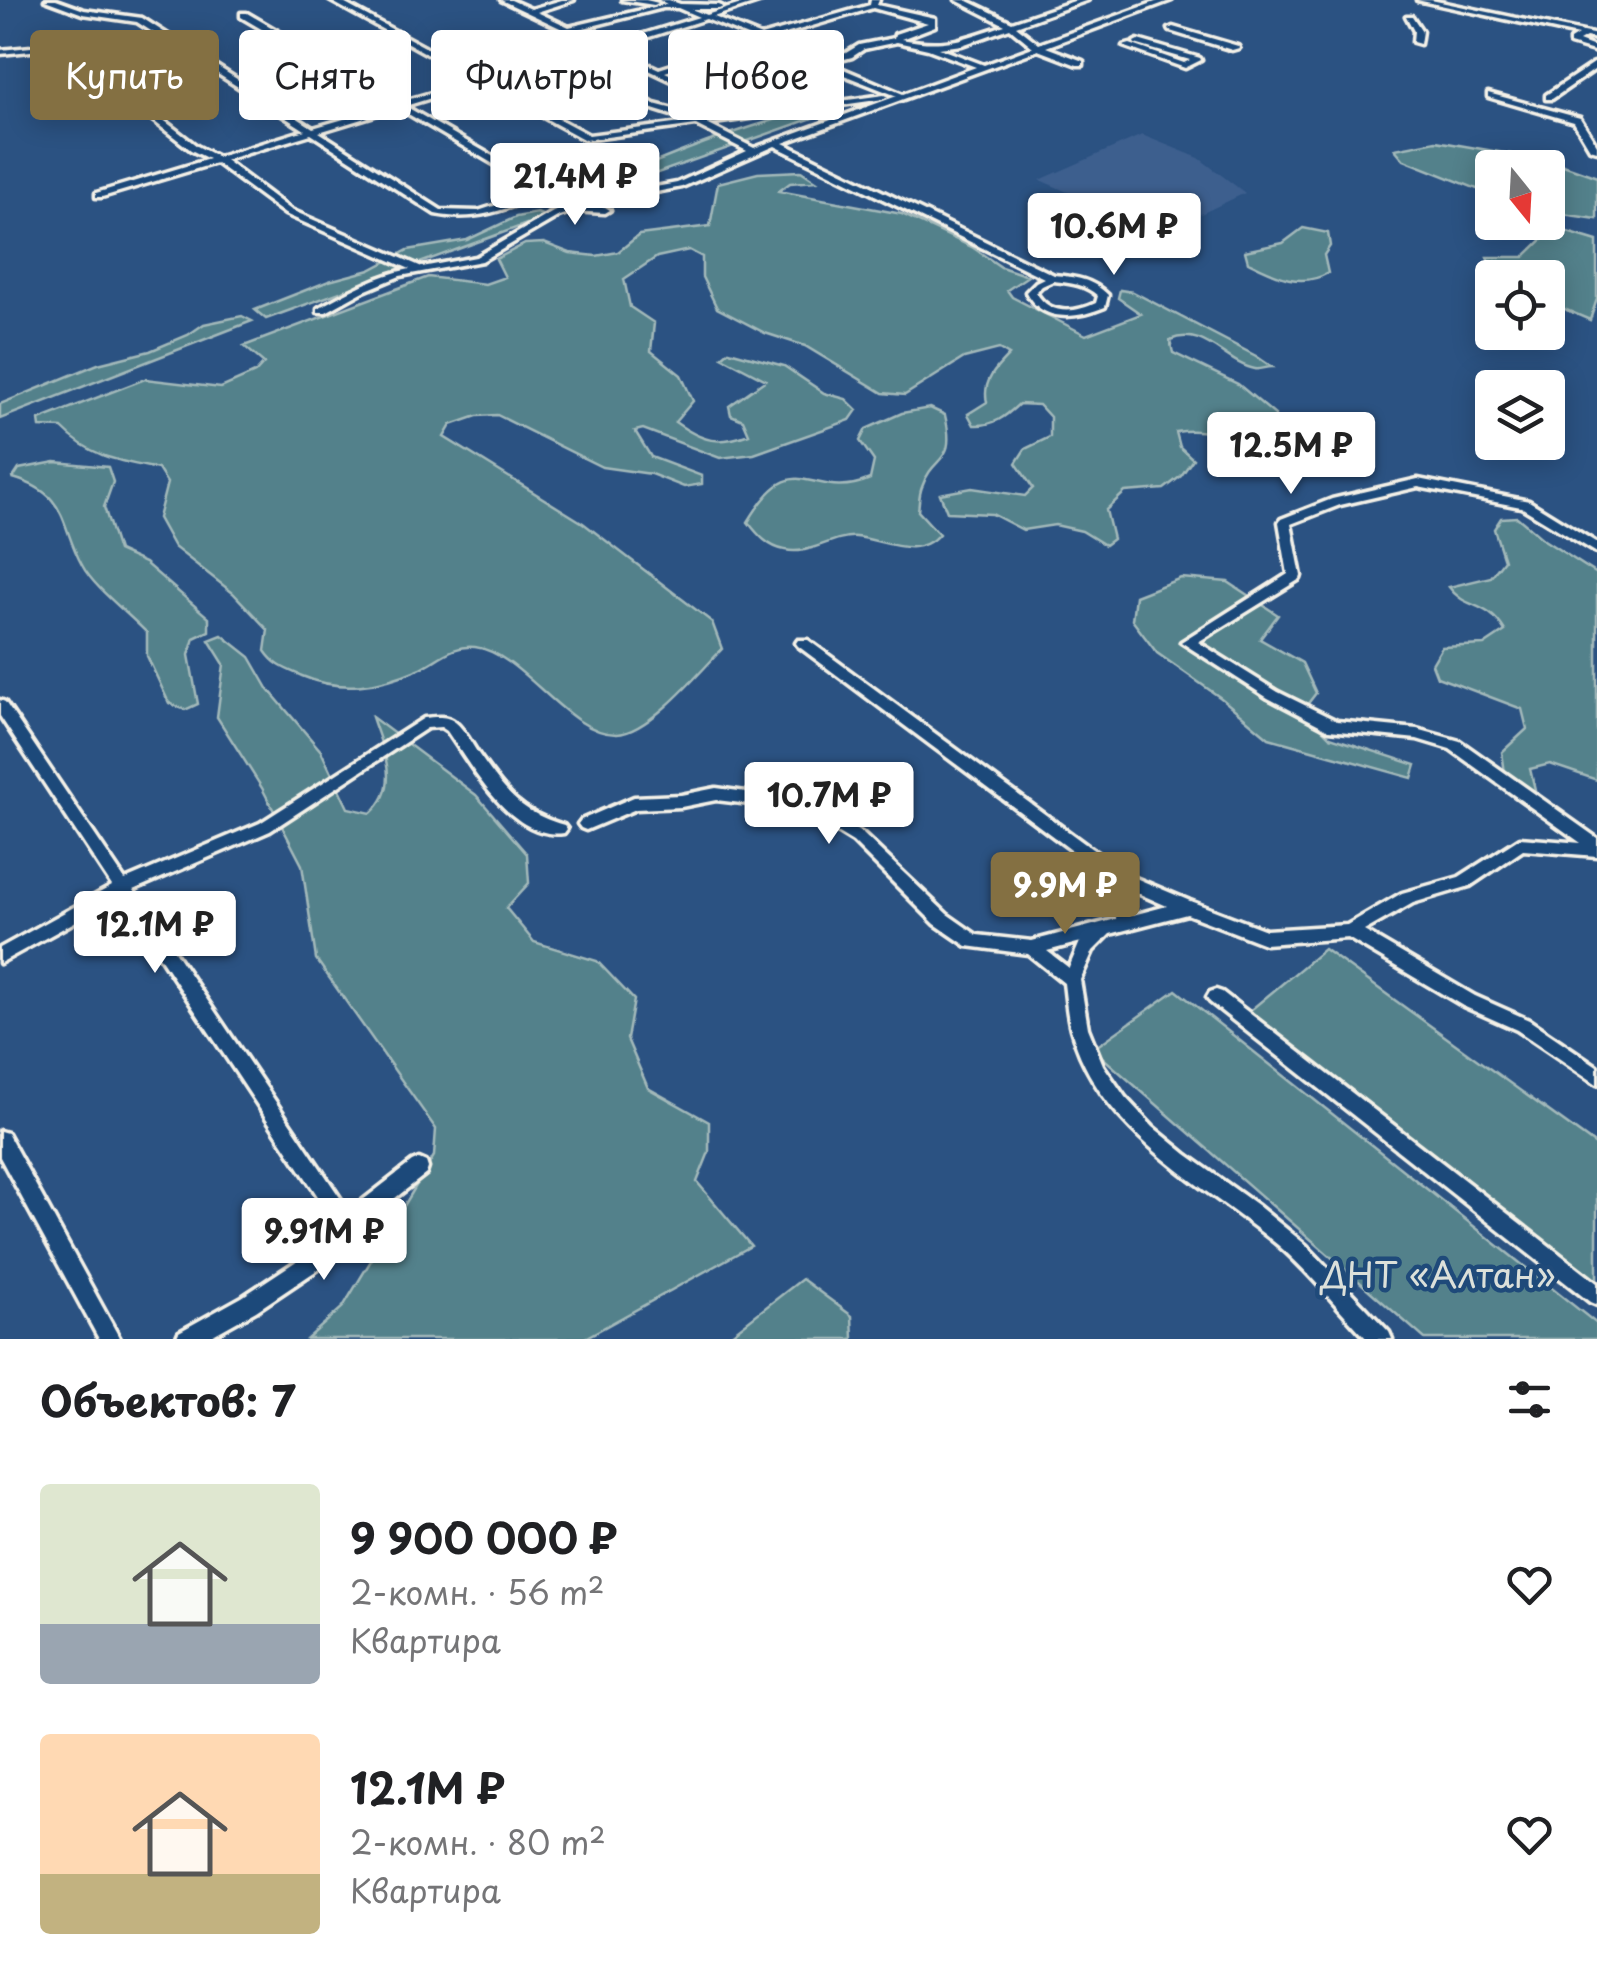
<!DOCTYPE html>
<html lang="ru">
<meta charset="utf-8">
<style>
:root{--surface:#fff;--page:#f6f6f6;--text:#202124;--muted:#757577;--accent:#847042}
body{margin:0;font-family:"Playpen Sans",sans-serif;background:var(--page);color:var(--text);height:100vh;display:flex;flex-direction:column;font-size:38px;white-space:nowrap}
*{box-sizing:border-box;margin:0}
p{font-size:32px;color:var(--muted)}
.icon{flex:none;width:55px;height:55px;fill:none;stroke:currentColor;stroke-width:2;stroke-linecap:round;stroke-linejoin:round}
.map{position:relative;height:1339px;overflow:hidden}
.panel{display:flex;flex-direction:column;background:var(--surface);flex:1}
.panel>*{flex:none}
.top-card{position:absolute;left:30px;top:30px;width:1000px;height:90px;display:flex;gap:20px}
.needle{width:65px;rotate:162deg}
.tools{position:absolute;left:1475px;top:150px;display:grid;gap:20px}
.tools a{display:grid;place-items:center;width:90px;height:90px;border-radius:10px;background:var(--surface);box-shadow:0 5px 25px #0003;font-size:50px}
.price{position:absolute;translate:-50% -85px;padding:0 22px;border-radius:10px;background:#fff;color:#222;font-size:32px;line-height:65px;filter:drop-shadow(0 2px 5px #0008)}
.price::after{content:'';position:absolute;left:50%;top:60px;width:30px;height:22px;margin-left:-15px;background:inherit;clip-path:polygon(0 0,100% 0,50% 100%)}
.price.on{background:var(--accent);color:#fff}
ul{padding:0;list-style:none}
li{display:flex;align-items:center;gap:30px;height:250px;padding:0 40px}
li span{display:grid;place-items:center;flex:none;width:280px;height:200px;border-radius:10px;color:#555}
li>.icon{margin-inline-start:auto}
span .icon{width:120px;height:120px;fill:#fffc;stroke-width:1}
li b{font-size:42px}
h2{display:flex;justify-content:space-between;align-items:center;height:120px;padding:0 40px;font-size:42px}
.pill{padding:0 35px;border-radius:10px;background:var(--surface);box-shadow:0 5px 25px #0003;font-size:35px;line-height:90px}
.pill.on{background:var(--accent);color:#fff}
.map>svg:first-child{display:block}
</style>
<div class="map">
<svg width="1597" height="1339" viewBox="0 0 1597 1339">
<rect width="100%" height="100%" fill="#2b5282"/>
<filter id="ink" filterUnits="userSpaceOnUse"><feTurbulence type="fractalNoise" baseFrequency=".01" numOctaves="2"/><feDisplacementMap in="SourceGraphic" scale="20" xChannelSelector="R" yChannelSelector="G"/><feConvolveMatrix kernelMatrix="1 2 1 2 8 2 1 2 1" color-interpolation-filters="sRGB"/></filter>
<g filter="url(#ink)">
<polygon fill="#3d5f8e" points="1142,135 1199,158 1245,193 1161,233 1040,180"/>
<g fill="#52818b" stroke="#a3b9ba" stroke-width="2.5">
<path d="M833 107 838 109 570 204 564 202C640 167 752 119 833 107Z"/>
<polygon points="1436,141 1552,161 1597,177 1597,219 1548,212 1548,168 1492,168 1492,195 1404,160 1395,149"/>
<path d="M801 171 816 181 790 183 779 191 902 214 972 247 1001 267 1028 276 1007 290 1012 297 1086 335 1141 314 1118 298 1120 290 1133 292 1256 356 1272 367C1266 367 1261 370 1255 369 1226 364 1203 325 1170 340L1173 353 1238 384 1275 415 1273 434C1231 445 1217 426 1176 432L1180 447 1193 459 1181 476 1164 489 1125 492 1106 510 1113 539 1105 545 1082 531 1055 525 1023 530 992 514 947 512 940 494 972 488 1025 496 1033 488 1016 463 1025 449 1050 437V417L1039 405 1019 404C1005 417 994 426 974 425L968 414 987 402C982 382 996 368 1009 355L999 349 964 358 905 395 883 393 805 346 765 333 717 308 702 277V257L689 250 657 257 624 279 630 307 654 323 651 351 681 375 693 401 675 422C702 441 717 446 749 434L743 420 731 415 729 406 766 380 722 357 729 351 784 366 824 393 846 399 857 410 850 420 754 454 720 458 643 429 635 431 651 457 702 476V484L684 487 651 474 602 467 497 415 477 416 451 425 444 437 583 523 712 622 722 649C700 672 649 733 617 734 567 735 523 653 475 647 453 644 437 661 419 669 379 686 342 693 302 676 286 669 275 666 265 651L268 630 233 593 174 547 158 518 167 483 158 469C119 461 90 457 62 428L40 427 39 420 145 379 221 388 255 373 264 363 244 346 428 277 485 284 505 277 496 259 525 244 544 243 570 253 596 256 618 252 639 235 710 226 718 183 758 173Z"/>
<polygon points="537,213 542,215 535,221 266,319 255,310 329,281 370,270 408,250 467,240 516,217"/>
<path d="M1303 228 1328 233 1330 246 1324 255 1328 273C1300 289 1274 275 1248 262L1245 251 1283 243Z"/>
<polygon points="1554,228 1597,241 1597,299 1590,320 1562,308 1548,313 1548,278 1494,277 1487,257 1524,257"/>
<polygon points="242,316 252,321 0,419 0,404 98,364 150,351 188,335 204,324"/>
<path d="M930 408 945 415C957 466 934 452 922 487 919 494 919 504 918 511L939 534C917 560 884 540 856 537 833 535 809 556 785 550 768 547 758 535 748 522 797 440 809 505 870 479L874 461 860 441 866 429 902 413Z"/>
<path d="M55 462 108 467 113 482 104 507 118 551 145 563 209 618V631L194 638 189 655 198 704 185 710 169 703 147 656V633C129 614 93 587 82 565 59 523 69 494 13 478L19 469Z"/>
<path d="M1517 517 1544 540 1597 574V780L1550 764 1530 769 1538 802 1505 773 1502 752 1527 729 1522 709 1437 677 1432 664 1442 647 1484 645 1505 631C1487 600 1465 610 1449 587L1491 577 1504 560 1494 529 1501 518Z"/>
<polygon points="1181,578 1228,582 1278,615 1260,639 1302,663 1316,693 1303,710 1330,737 1416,765 1412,778 1269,738 1221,698 1157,653 1132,620 1135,596"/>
<path d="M222 635 250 657 269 690 321 751 348 808 371 813C402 785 383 751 372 717L476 795 527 854 529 883 506 908 534 942 597 961 634 1000 627 1039 648 1088 709 1122V1152L697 1182 751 1246 583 1339H307L343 1307 434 1156 436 1129 316 959 302 865 262 788 217 717 224 664 209 640Z"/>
<polygon points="1324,949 1597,1146 1597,1286 1247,1013"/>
<polygon points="1176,990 1597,1324 1597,1339 1425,1339 1093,1049"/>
<polygon points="802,1279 852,1316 853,1339 725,1339"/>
</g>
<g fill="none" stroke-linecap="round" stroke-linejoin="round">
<defs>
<g id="minor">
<path d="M45 0H56L84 10 142 18 313 128 392 105 241 17V13H247L400 102 475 80 329 0H338L482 78 556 56 536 50V46L564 53 594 44 501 0H511L531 9 562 0H574L537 12 569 27 667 4 659 0H669L680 4 719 5 723 7 719 9H691L706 15 754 0H765L713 17 761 36 870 5 871 0H879L877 5 935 18V26L901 39C946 48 962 39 1005 25L956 0H966L1012 22 1077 0H1088L1016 26 1039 44 1161 0H1172L1046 47 1083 61V65H1077L1038 50 783 143 1054 275C1075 277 1093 279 1108 295L1105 307C1076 319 1042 323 1026 292L1036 282 1044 278 775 146 682 187 588 205 586 206 605 207 610 210 605 213 573 211 559 216 482 261 400 276 364 291 326 312H318V308C348 292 377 275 410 269L285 214 216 163 102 197H96V193L209 159 191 150 70 56 51 49 0 54V50L52 45 76 52 197 146 218 157 305 130 137 22 83 14ZM663 8H678L699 17 608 45 576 30ZM873 8 928 23 895 34 894 38 859 45 846 53 822 61 768 39ZM706 19 762 42 731 46 659 69 614 48ZM1010 28 1033 47 984 65 939 48 962 45ZM897 42 928 49 976 67 903 94 829 63 852 57 864 49ZM768 45 814 63 736 86 723 99 665 72 735 50ZM600 47 721 104 737 115 699 120 681 111 654 104 584 59 572 56ZM564 58C596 68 619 96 650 108 663 113 676 115 689 122L589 135 488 81ZM821 66 897 96 754 148 707 124 884 99 888 97 884 95 746 114 729 102 742 90ZM481 83 585 140 696 125 747 151 677 183 586 200 572 205 552 198 508 165 405 106ZM398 108 502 169 534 193 478 211 441 210 319 132ZM311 134 435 214C476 222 501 210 539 197L563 208 553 212 476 257 422 267 291 210 225 160ZM1053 281C1071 283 1085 284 1098 296L1096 303C1075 313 1049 316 1036 292L1042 286Z"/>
<polygon points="622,0 646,0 658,3 654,5"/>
<polygon points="1417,0 1431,0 1597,35 1597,39 1586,37 1579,41 1597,48 1597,52 1570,44 1570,40 1578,35"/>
<polygon points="1406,16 1412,16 1422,31 1420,44 1413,42 1414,31"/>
<polygon points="1173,27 1238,46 1239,48 1232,50 1170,31 1169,29"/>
<polygon points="1138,40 1200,58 1201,60 1185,68 1123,46 1130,44 1184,63 1190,60 1135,44 1134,42"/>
<polygon points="1594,63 1597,63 1597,68 1552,99 1546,99 1546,95"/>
<polygon points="1488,93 1580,118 1597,145 1597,151 1590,149 1574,122 1488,97"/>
<path d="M1418 479 1529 501 1597 543V553L1521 507 1418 487 1340 505 1291 524 1301 576 1300 579 1198 642 1278 692 1337 721 1417 729 1460 741 1597 838V856L1523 850 1470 886 1413 903 1364 931 1475 996 1529 1020 1597 1066V1084L1517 1030 1463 1006 1348 938 1265 944 1187 914 1110 934 1093 951 1080 980 1088 1028 1103 1065 1125 1097 1153 1127 1186 1154 1257 1205 1306 1245 1389 1332 1392 1339H1367C1337 1308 1311 1273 1278 1245 1201 1182 1099 1132 1071 1029 1067 1014 1066 998 1064 983L1028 954 967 946 935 924 853 842 817 820 791 809 716 800 681 807 636 809 586 830 581 828 578 824 581 820 634 797 681 795 716 788 793 798 827 812 863 834 947 914 977 935 1032 941 1116 919 1118 892 1114 882 798 646 796 643 798 640H808L1126 874 1190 901 1266 930 1347 925 1402 893 1459 877 1520 838 1581 843 1450 749 1417 739 1329 730 1268 698 1181 642 1288 574 1279 522 1281 519 1332 499ZM1133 891 1167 906 1133 915ZM1080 942 1069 968 1047 951 1081 942Z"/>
<path d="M0 700 5 702 125 880 260 823 424 718C435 717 446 715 455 722 465 730 472 745 479 755 505 792 520 812 564 825L567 829 564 833C512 841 472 767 447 731L441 727 427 728 270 831 133 890 349 1211 412 1162 419 1159 426 1162 428 1168 426 1174 354 1230 347 1250 256 1311 206 1339H176L179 1332 242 1297 333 1237 337 1225 120 897 0 963V948L112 886 0 716Z"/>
<polygon points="1216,990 1222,992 1597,1283 1597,1305 1590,1302 1210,1002 1207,997 1210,992"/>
<polygon points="0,1131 7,1133 120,1339 99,1339 0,1157"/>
</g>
</defs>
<use href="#minor" stroke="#f4f1e8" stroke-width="7"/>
<use href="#minor" fill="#1f4a7a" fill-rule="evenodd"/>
</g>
</g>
<g text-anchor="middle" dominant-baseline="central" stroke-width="9" stroke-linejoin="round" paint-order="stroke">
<g font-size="35" fill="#dce0da" stroke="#1f4a7a">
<text x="1438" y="1273">ДНТ «Алтан»</text>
</g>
</g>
</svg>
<div class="tools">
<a><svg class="needle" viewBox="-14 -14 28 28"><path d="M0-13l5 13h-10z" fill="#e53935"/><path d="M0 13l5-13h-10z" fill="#757577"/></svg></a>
<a><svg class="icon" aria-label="locate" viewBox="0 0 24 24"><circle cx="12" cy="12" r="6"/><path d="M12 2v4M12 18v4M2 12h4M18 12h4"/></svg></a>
<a><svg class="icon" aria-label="layers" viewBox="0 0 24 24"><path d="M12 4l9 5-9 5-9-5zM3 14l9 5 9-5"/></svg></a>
</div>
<b class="price" style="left:575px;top:228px">21.4M ₽</b>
<b class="price" style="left:1114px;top:278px">10.6M ₽</b>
<b class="price" style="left:1291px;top:497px">12.5M ₽</b>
<b class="price" style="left:829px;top:847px">10.7M ₽</b>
<b class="price on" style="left:1065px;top:937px">9.9M ₽</b>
<b class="price" style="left:155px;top:976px">12.1M ₽</b>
<b class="price" style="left:324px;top:1283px">9.91M ₽</b>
<div class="top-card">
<a class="pill on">Купить</a>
<a class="pill">Снять</a>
<a class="pill">Фильтры</a>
<a class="pill">Новое</a>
</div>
</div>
<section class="panel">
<h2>Объектов: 7<svg class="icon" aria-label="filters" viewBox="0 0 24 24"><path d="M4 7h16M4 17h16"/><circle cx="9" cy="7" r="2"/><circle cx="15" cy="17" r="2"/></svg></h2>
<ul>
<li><span style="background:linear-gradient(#dfe7d0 70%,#9aa5b1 0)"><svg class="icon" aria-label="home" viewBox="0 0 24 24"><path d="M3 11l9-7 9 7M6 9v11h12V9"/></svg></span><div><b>9 900 000 ₽</b><p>2-комн. · 56 m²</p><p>Квартира</p></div><svg class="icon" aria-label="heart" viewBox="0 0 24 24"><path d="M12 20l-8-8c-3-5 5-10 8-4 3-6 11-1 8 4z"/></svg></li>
<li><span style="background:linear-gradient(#ffd9b3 70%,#c2b280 0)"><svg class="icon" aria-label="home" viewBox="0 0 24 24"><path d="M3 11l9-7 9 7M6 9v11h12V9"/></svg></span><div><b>12.1M ₽</b><p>2-комн. · 80 m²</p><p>Квартира</p></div><svg class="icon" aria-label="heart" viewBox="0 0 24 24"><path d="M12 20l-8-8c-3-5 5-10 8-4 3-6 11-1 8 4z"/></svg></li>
</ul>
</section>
